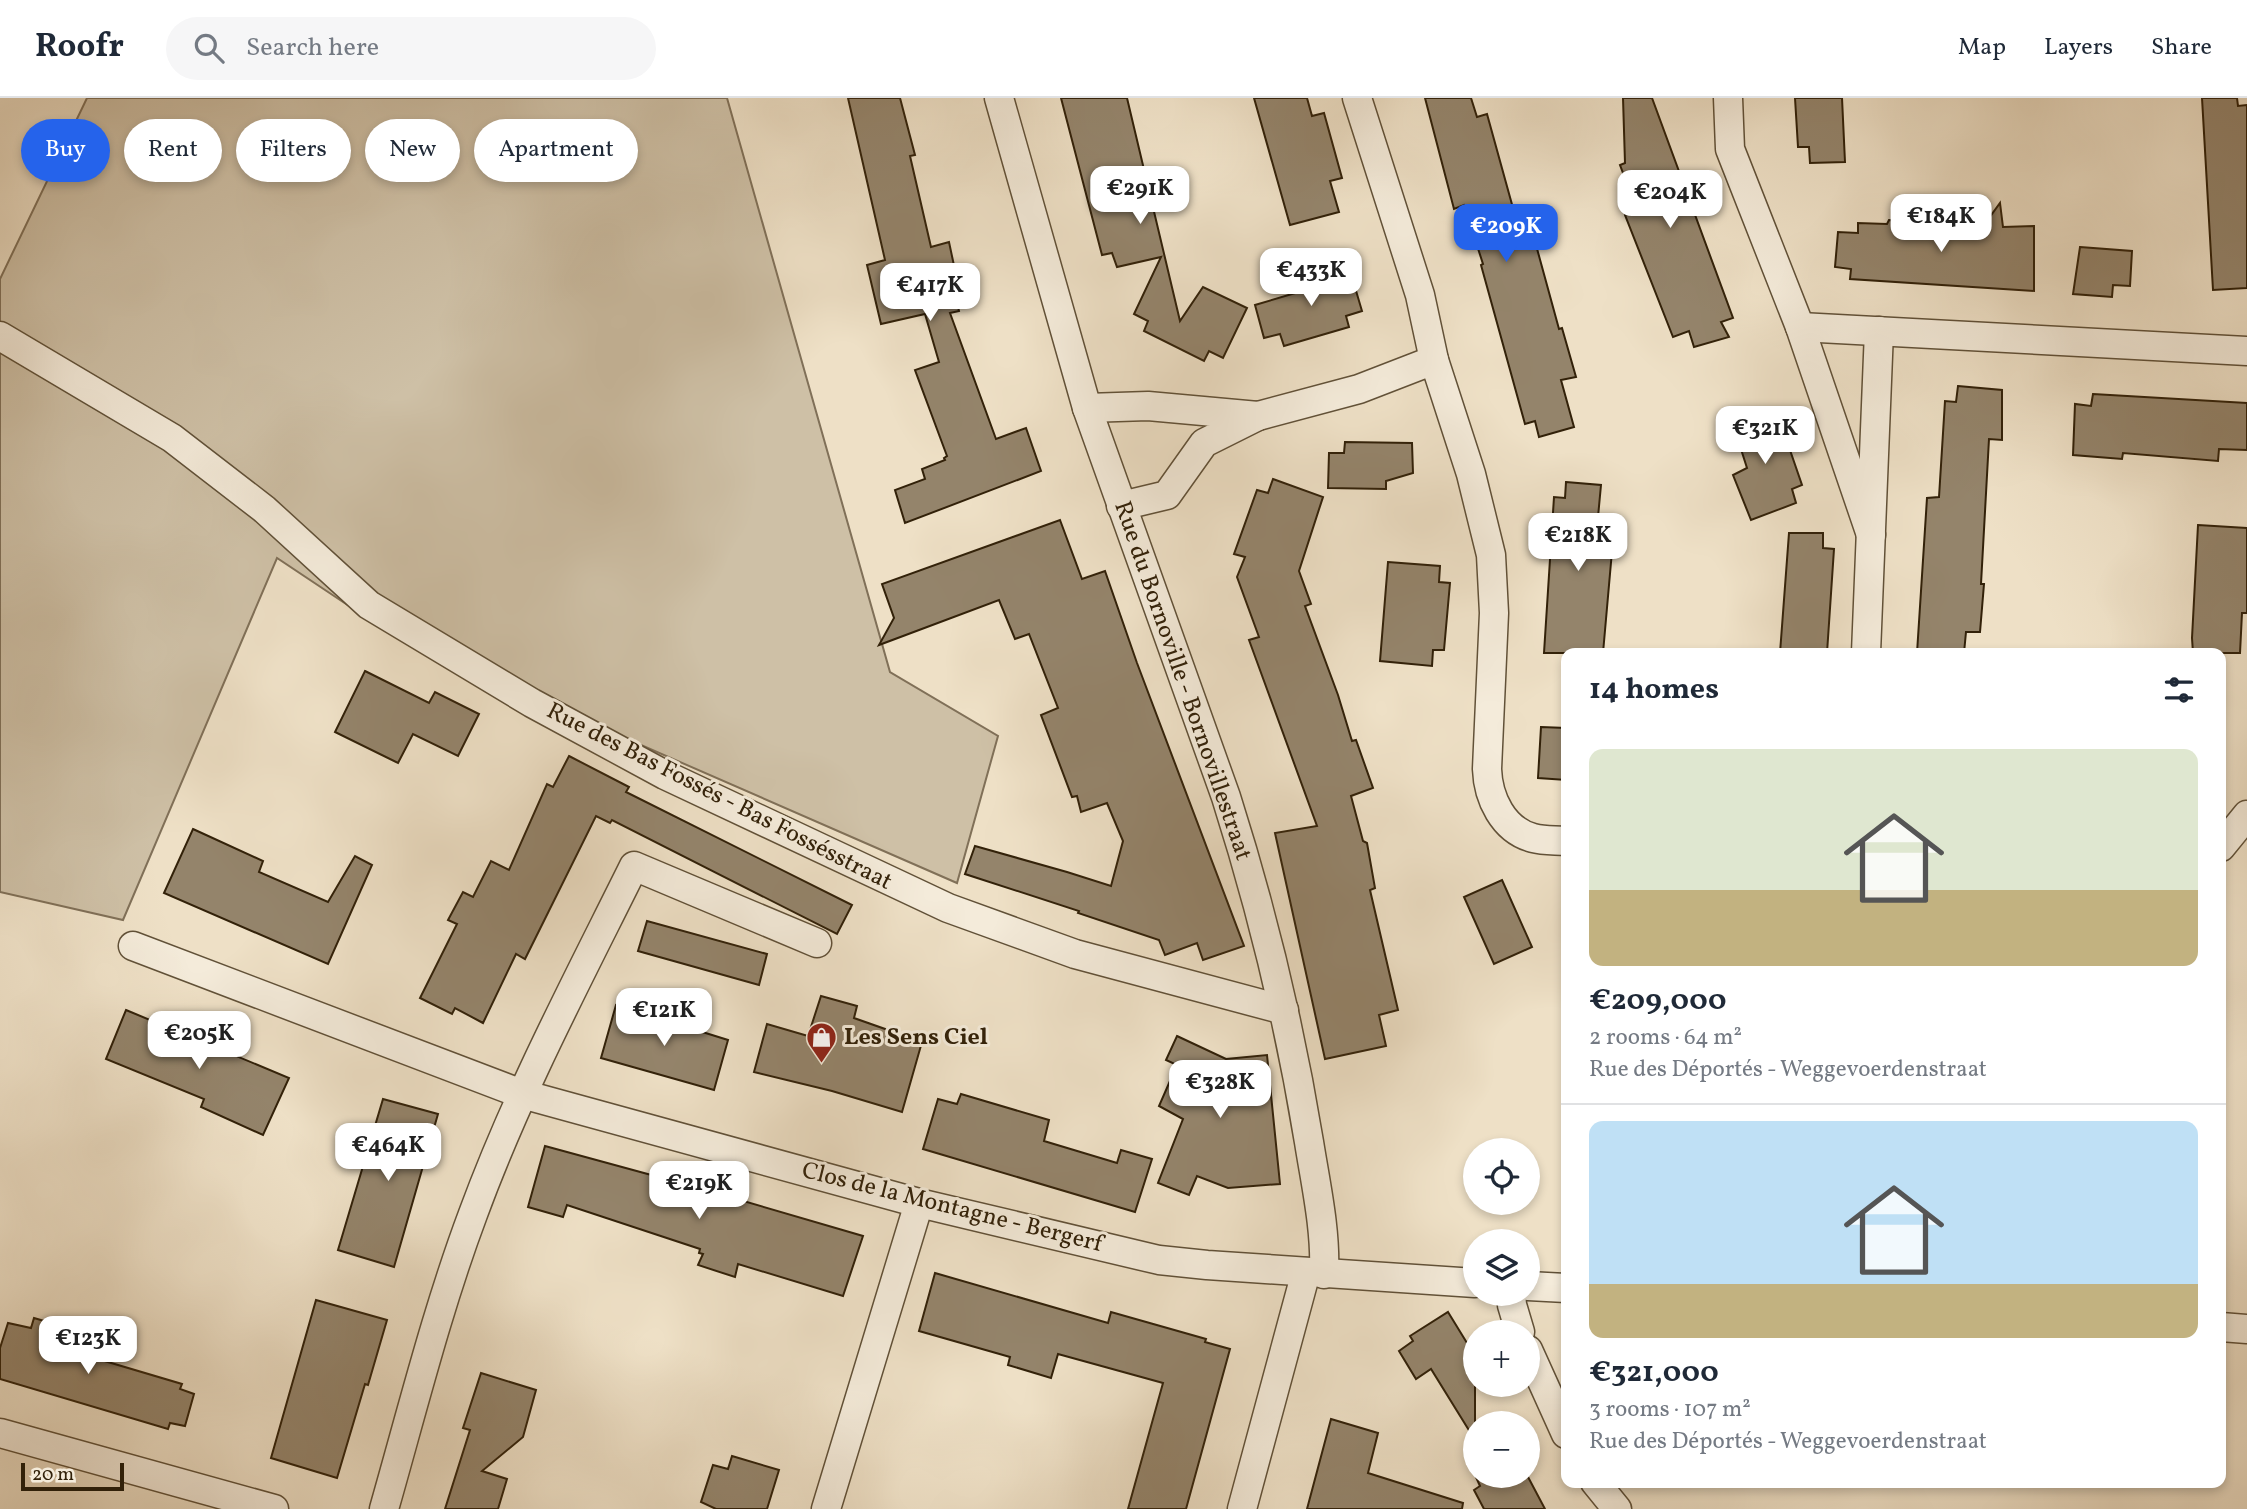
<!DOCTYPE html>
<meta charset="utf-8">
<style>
:root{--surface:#fff;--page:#f6f6f7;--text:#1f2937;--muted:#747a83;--line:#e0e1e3;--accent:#2563eb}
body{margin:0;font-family:Vollkorn,serif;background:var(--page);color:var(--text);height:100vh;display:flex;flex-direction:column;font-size:26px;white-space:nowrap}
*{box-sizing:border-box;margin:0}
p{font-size:23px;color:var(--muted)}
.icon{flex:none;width:38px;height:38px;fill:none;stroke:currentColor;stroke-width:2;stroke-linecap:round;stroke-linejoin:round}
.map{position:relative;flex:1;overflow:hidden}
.panel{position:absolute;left:1561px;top:550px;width:665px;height:840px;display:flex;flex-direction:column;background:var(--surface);border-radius:14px;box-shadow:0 4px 10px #0003}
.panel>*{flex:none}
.hud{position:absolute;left:21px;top:21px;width:665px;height:63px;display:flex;gap:14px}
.tools{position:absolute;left:1463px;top:1040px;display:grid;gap:14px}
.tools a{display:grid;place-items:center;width:77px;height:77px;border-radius:50%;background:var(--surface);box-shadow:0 4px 10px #0003;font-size:35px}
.scale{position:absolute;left:21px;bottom:18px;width:103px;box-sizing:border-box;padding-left:7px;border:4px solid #322109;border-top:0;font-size:19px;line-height:24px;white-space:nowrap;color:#322109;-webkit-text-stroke:5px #f4ebda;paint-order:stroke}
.price{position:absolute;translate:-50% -60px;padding:0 16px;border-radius:14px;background:#fff;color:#222;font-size:23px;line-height:46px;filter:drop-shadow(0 2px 4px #0008)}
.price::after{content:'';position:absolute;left:50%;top:42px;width:21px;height:16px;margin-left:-10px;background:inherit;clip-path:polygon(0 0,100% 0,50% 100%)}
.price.selected{background:var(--accent);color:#fff}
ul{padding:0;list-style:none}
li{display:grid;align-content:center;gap:14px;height:371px;padding:0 28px}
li+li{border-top:2px solid var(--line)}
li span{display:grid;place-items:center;height:217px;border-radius:14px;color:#555}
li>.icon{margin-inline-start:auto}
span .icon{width:126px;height:126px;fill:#fffc;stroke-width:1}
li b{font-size:30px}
h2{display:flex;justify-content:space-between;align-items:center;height:84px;padding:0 28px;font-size:30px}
.tag{padding:0 24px;border-radius:32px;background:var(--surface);box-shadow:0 4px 10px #0003;font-size:24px;line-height:63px}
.tag.selected{background:var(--accent);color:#fff}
header{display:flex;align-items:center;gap:42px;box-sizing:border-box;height:98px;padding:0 35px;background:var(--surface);border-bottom:2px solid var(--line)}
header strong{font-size:33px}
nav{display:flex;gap:38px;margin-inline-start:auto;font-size:24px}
.search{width:490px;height:63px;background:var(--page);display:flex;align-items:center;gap:18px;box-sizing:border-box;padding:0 24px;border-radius:38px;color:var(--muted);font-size:26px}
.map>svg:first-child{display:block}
</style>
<header>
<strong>Roofr</strong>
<div class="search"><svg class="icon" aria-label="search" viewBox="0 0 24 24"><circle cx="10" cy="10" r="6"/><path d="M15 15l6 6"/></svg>Search here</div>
<nav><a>Map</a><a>Layers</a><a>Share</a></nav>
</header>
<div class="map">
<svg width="2247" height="1411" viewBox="0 0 2247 1411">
<rect width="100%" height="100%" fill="#eee0c6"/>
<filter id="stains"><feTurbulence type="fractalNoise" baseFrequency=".00286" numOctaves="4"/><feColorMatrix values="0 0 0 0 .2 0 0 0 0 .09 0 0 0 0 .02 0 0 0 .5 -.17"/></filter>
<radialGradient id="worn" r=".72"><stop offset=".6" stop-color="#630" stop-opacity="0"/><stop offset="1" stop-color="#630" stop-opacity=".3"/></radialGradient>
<polygon fill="#cec0a6" stroke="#807058" stroke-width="2" points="87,0 727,0 890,574 998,638 957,785 609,633 370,522 277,460 123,822 0,794 0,181"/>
<g fill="#94846b" stroke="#322109" stroke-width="2">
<polygon points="848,0 900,0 915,57 910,58 931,149 949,144 956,177 951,179 959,213 950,215 996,341 1026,330 1041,373 905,425 895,392 925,381 922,371 945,362 944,360 947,358 915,272 939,264 925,216 881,226 867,167 885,162"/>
<polygon points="1061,0 1127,0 1180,223 1203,189 1247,210 1223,260 1209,253 1204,263 1144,233 1148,223 1134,216 1161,159 1117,169 1112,155 1102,157"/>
<polygon points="1254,0 1307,0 1312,18 1324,15 1342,80 1330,83 1339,114 1290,127"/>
<polygon points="1425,0 1471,0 1477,19 1487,16 1521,139 1533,136 1559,231 1562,230 1576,279 1561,282 1574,329 1539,339 1535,323 1525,326 1481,167 1483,166 1464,107 1454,111"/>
<polygon points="1623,0 1652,0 1733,220 1721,224 1729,239 1694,249 1689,233 1673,239 1625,117 1637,112 1620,67 1625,65"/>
<polygon points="1795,0 1842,0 1845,64 1810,65 1809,49 1798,49"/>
<polygon points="2202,0 2237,0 2238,8 2247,7 2247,190 2213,192"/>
<polygon points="2000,105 2003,129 2034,128 2034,193 1850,181 1851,171 1835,169 1838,134 1858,135 1858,125 1887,126 1889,122 1984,127"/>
<polygon points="2080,149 2132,153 2130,188 2113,187 2112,199 2073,196"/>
<polygon points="1349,169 1362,213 1346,218 1349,229 1284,248 1280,236 1264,240 1255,207 1302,193 1299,183"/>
<polygon points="1958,288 2002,292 2002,342 1989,341 1981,486 1984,486 1980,534 1966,534 1964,555 1917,555 1927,400 1939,399 1945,303 1956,304"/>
<polygon points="2093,296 2247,305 2247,352 2219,351 2218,363 2123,355 2122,361 2073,357 2075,306 2091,308"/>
<polygon points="1764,312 1770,327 1780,323 1802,387 1792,391 1796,405 1751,422 1733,377 1747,370 1733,326"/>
<polygon points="1345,344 1412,345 1413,375 1386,383 1386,391 1328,390 1329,355 1344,355"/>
<polygon points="1273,381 1323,399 1299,473 1311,506 1305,508 1338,597 1352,643 1356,642 1373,690 1351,698 1363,743 1367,745 1375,790 1370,792 1398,912 1379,917 1386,948 1325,961 1275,735 1317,728 1249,542 1259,539 1237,479 1245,459 1234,456 1257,392 1268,395"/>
<polygon points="1566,384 1601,387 1598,419 1612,421 1612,453 1603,555 1544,555 1554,399 1565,400"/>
<polygon points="1060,422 1082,481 1105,473 1137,565 1244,848 1203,862 1197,845 1165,857 1159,842 1078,815 1079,813 965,776 975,748 1067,774 1111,788 1123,743 1107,705 1081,714 1077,698 1072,699 1041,617 1058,610 1029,536 1015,541 999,502 879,547 894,520 882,486"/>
<polygon points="2198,427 2247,430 2247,515 2242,515 2240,555 2193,555 2192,540"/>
<polygon points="1789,435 1823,435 1823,450 1834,451 1827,555 1780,555"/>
<polygon points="1388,464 1440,468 1439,484 1450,485 1444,552 1433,552 1432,568 1380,563"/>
<polygon points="365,573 429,605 435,594 479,616 458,658 413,636 398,665 335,634"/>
<polygon points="1541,629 1566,630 1566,682 1538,680"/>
<polygon points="569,658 629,689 626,694 852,807 837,836 612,722 610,725 596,718 525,861 516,856 483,925 455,910 452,916 420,900 457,826 448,822 463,794 473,799 491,763 509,772 547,686 553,689"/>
<polygon points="193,731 263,763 259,774 328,804 355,758 372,767 328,866 164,795"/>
<polygon points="1502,782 1532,849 1494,866 1464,799"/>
<polygon points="647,823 767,856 759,887 638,853"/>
<polygon points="821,898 857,908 854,920 922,944 902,1014 832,993 754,974 767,926 808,938"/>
<polygon points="616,907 728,942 714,992 601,960"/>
<polygon points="126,912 289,980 263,1037 201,1009 204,1001 106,961"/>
<polygon points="1177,938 1226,961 1267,957 1280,1086 1228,1090 1197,1078 1189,1097 1158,1085 1183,1021 1159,1008 1177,967 1166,962"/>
<polygon points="961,996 1049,1022 1044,1043 1117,1065 1121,1052 1152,1061 1135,1114 923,1051 938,1001 957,1006"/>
<polygon points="383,1001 438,1016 394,1169 338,1152"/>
<polygon points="545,1048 699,1090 863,1138 843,1198 738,1166 735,1179 698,1167 703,1156 699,1155 700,1151 567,1107 563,1119 528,1109"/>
<polygon points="935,1175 1108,1225 1111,1214 1206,1241 1205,1244 1230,1251 1186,1411 1128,1411 1163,1285 1058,1256 1051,1280 1008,1267 1010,1259 919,1233"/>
<polygon points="316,1202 387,1222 368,1287 365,1286 337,1380 271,1360"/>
<polygon points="1448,1214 1475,1258 1475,1342 1431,1271 1416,1281 1399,1253 1413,1243 1410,1238"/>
<polygon points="34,1220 68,1230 67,1234 85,1241 81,1256 182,1286 180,1291 194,1296 185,1328 170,1325 168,1331 0,1281 0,1250 8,1225 31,1230"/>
<polygon points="481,1275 536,1292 523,1339 482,1373 507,1381 498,1411 445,1411 470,1332 463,1330"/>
<polygon points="1331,1321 1378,1335 1368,1375 1463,1405 1462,1411 1307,1411"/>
<polygon points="732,1358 779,1372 767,1411 716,1411 701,1404 713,1367 728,1371"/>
<polygon points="1475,1377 1527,1377 1545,1411 1484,1411 1474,1392 1480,1388"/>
</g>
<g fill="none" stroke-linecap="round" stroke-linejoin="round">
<defs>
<g id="minor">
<path d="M999 0 1087 310 1226 699C1262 812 1290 928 1309 1044 1316 1088 1326 1132 1324 1176"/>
<polyline points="1357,0 1420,197 1434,262"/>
<polyline points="1728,0 1730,51 1800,229 1871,437"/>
<polyline points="1800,229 2247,253"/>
<polyline points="0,238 172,340 264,411 369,507 532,605 665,677 948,810 1075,856 1284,912"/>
<polyline points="1087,310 1148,308 1258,318 1204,345 1167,397 1121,408"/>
<path d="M1258 318 1359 291 1434 262 1471 376 1491 457 1494 515 1487 671C1488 700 1503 732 1533 740 1544 743 1555 742 1566 743"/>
<polyline points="1866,555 1879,233"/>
<polyline points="2221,749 2247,717"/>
<polyline points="133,848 522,996 919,1105 1159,1162 1207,1167 1475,1185"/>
<polyline points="1528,1188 1566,1190"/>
<polyline points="1511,1195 1512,1207 1520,1234"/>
<polyline points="2221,1229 2247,1231"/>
<polyline points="1528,1252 1566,1336"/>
<polyline points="0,1335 274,1411"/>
<polyline points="1595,1384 1617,1411"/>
<path d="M384 1411C412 1313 437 1212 473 1116 517 996 577 883 634 768L817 845"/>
<polyline points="826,1411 919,1105"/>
<polyline points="1242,1411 1306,1174"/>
</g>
</defs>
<use href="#minor" stroke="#615138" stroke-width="31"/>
<use href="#minor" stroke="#f4ebda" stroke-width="28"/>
</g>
<defs>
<symbol id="shop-pin" viewBox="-11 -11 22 30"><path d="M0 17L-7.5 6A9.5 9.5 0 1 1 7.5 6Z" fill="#8f2418" stroke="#f4ebda"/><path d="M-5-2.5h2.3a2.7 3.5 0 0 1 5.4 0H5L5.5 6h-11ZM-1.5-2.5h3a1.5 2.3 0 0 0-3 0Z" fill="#fff"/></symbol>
</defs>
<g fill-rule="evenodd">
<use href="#shop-pin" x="804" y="922" width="35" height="47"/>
</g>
<g text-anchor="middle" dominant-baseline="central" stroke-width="6" stroke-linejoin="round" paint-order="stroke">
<g font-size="24" fill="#322109" stroke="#f4ebda">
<text transform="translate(1182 583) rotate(71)">Rue du Bornoville - Bornovillestraat</text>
<text transform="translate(719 699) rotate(27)">Rue des Bas Fossés - Bas Fossésstraat</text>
<text transform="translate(952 1110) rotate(14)">Clos de la Montagne - Bergerf</text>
</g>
<g font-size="24" font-weight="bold" fill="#322109" stroke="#f4ebda" text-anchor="start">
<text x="844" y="940">Les Sens Ciel</text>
</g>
</g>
<rect width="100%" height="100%" filter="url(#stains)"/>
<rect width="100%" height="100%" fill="url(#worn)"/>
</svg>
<div class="tools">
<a><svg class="icon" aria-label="locate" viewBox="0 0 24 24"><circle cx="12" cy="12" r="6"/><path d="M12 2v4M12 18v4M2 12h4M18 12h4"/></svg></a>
<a><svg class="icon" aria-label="layers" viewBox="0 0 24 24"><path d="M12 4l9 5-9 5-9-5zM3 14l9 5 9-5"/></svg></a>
<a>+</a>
<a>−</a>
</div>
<div class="scale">20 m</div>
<b class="price" style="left:1140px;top:128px">€291K</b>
<b class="price" style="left:1670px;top:132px">€204K</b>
<b class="price" style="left:1941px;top:156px">€184K</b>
<b class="price selected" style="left:1506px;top:166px">€209K</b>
<b class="price" style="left:1311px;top:210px">€433K</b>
<b class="price" style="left:930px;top:225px">€417K</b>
<b class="price" style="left:1765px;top:368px">€321K</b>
<b class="price" style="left:1578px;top:475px">€218K</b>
<b class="price" style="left:664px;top:950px">€121K</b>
<b class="price" style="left:199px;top:973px">€205K</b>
<b class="price" style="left:1220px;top:1022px">€328K</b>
<b class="price" style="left:388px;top:1085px">€464K</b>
<b class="price" style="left:699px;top:1123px">€219K</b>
<b class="price" style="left:88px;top:1278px">€123K</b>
<div class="hud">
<a class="tag selected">Buy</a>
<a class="tag">Rent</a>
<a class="tag">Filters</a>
<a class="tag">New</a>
<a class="tag">Apartment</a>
</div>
<section class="panel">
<h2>14 homes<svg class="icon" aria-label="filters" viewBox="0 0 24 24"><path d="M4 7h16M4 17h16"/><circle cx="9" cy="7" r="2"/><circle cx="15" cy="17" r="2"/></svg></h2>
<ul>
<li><span style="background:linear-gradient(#dfe7d0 65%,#c2b280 0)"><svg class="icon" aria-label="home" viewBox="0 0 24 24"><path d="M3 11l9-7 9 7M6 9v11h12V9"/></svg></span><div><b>€209,000</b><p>2 rooms · 64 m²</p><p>Rue des Déportés - Weggevoerdenstraat</p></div></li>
<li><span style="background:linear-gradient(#bfe0f5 75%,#c2b280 0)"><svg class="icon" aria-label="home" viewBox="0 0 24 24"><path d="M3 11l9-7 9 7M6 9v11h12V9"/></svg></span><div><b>€321,000</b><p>3 rooms · 107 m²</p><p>Rue des Déportés - Weggevoerdenstraat</p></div></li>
</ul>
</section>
</div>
